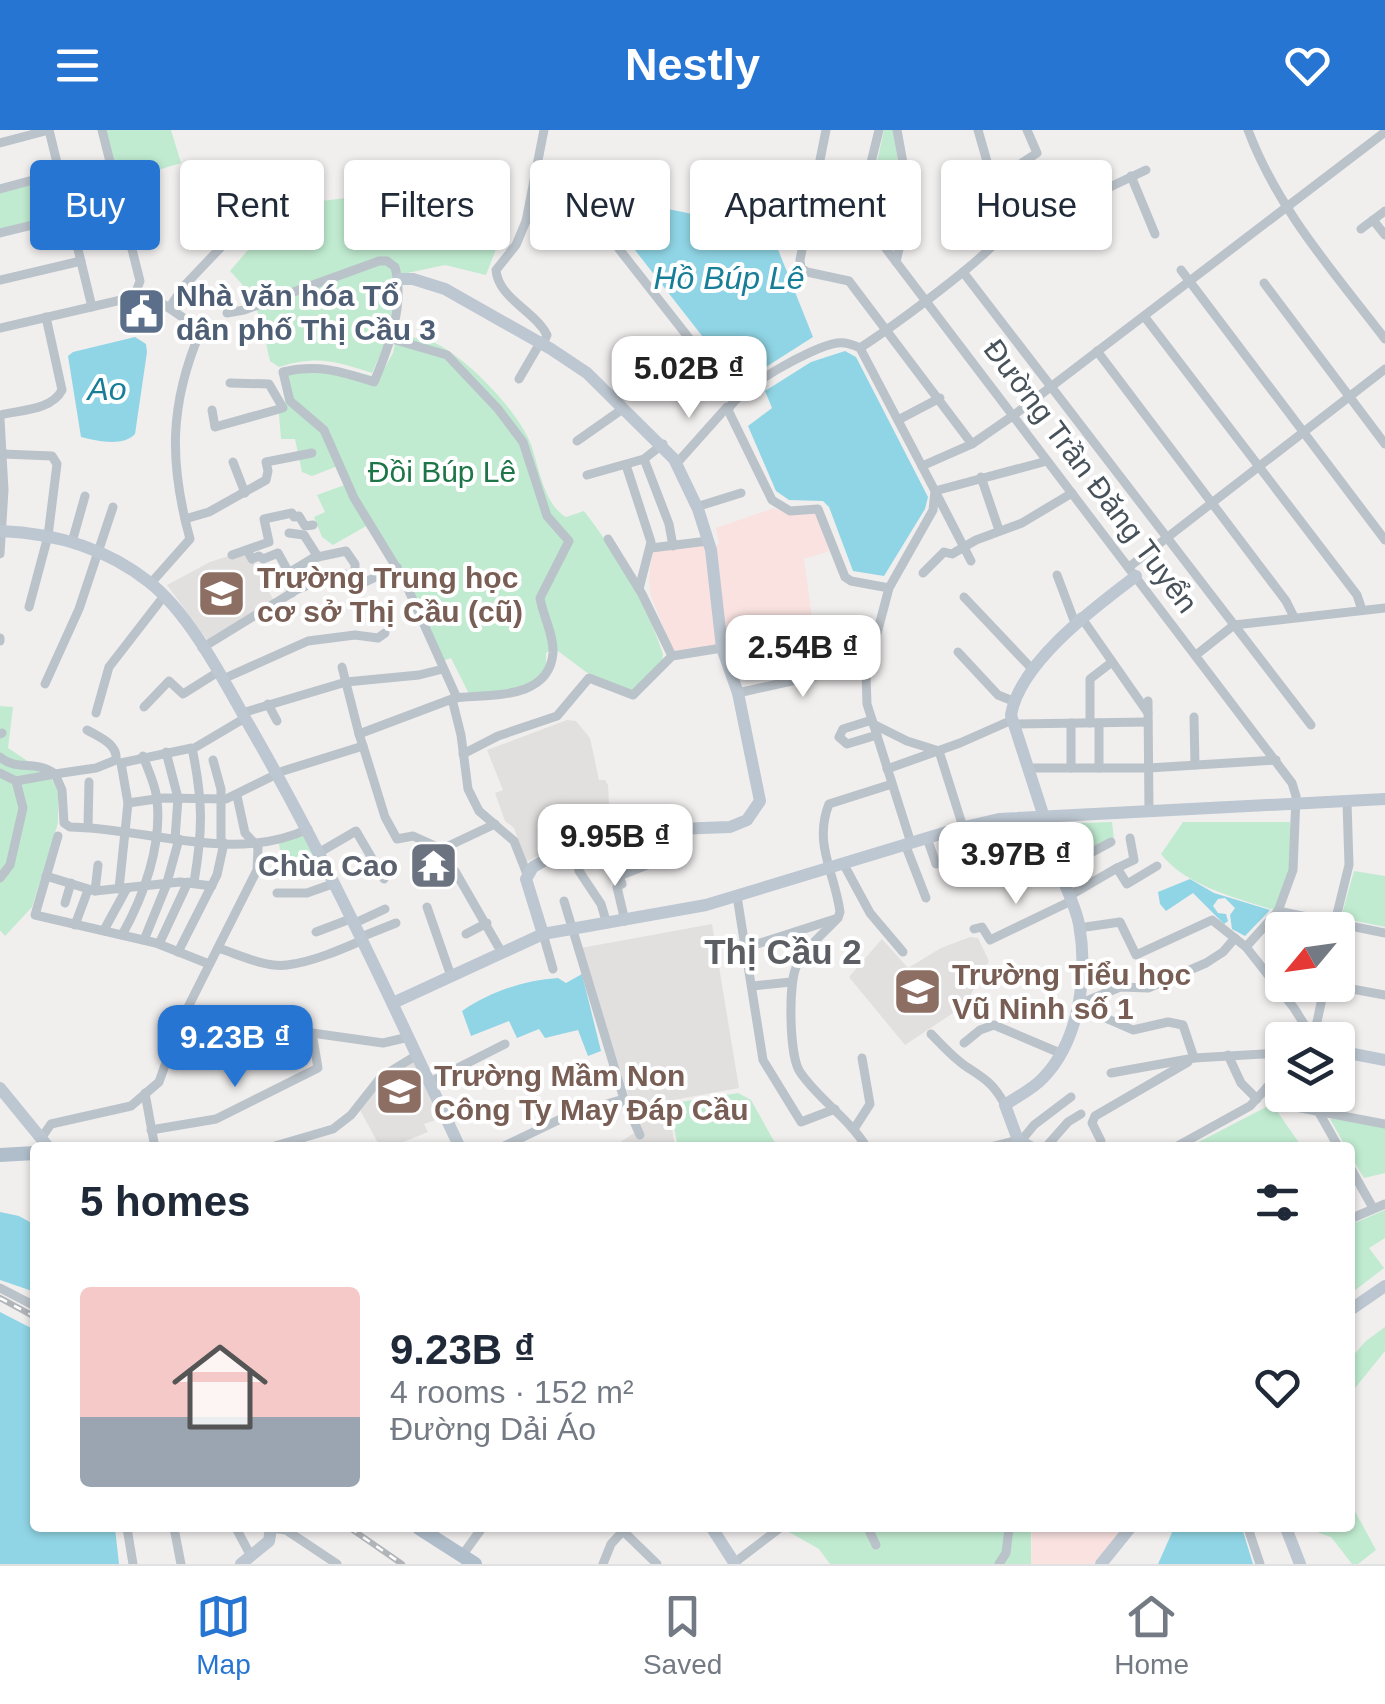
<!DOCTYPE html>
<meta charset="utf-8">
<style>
:root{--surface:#fff;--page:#f6f6f7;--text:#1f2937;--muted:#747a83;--line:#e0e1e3;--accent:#2675d2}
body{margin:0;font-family:Arial,sans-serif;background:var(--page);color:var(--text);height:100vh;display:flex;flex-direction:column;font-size:38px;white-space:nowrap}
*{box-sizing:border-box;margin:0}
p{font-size:32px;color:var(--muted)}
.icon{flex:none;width:55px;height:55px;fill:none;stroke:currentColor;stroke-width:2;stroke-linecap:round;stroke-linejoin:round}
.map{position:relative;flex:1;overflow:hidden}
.sheet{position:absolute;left:30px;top:1012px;width:1325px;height:390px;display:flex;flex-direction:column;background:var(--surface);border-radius:10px;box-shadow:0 2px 8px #0004}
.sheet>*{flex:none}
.guide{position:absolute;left:30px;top:30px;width:1325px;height:90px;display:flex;gap:20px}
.needle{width:65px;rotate:241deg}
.fabs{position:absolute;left:1265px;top:782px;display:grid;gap:20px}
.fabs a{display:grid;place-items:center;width:90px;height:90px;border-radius:10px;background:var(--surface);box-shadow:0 2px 8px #0004;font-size:50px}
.price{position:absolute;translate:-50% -85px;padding:0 22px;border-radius:20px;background:#fff;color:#222;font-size:32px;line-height:65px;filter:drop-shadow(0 2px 5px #0008)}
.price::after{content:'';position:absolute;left:50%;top:60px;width:30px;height:22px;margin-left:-15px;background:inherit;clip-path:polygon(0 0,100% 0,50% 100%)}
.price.on{background:var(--accent);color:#fff}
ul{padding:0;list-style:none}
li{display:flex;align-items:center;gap:30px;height:250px;padding:0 50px}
li span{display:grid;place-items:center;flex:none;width:280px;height:200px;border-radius:10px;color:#555}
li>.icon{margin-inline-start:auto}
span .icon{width:120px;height:120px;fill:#fffc;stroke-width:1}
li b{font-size:42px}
h2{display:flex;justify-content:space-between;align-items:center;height:120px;padding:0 50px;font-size:42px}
.chip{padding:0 35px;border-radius:10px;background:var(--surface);box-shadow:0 2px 8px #0004;font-size:35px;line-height:90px}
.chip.on{background:var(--accent);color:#fff}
header{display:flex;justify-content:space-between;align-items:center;height:130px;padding:0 50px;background:var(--accent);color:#fff;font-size:45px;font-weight:800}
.tab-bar{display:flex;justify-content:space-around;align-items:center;height:140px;border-top:2px solid var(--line);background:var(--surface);font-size:28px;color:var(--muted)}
.tab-bar a{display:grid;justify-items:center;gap:5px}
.tab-bar .on{color:var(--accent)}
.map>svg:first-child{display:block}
</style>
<header><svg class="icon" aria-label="menu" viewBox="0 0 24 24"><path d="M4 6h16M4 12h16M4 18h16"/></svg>Nestly<svg class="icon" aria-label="heart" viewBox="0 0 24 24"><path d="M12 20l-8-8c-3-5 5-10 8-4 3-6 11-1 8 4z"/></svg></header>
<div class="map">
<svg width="1385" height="1434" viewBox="0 0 1385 1434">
<rect width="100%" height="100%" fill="#f1eeee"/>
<g fill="#e2dfdf">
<polygon points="247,420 275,473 208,511 167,455 210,432"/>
<polygon points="567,590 576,591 590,608 599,650 605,650 608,655 610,695 593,699 526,732 514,698 505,691 495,663 503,660 487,620"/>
<polygon points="712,794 739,958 668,971 675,1017 621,1017 619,1013 634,1003 625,975 630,971 581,818"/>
<polygon points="970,807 978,808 989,831 965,875 905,915 849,847 882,809 908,838 941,818"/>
<polygon points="414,926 439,989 424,994 428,1002 391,1017 380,1017 358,976 379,949"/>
</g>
<g fill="#f9e2e0">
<polygon points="774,378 790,385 814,383 819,388 829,421 804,429 814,503 725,519 712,417 719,414 716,398"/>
<polygon points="704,413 718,515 674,523 651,466 649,447 653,420"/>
<polygon points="1032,1398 1124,1398 1093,1434 1031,1434"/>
</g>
<g fill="#c0ebd0">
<polygon points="102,0 171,0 181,33 115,53"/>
<polygon points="884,0 893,0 902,57 873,51"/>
<polygon points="59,43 70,86 0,103 0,59"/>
<path d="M471 54 509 66 510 83 486 145 445 135 393 146 391 200 372 243C335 231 317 225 279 237L270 231C261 192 260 171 230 141L254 113 242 98 255 85 267 93 294 74Z"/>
<path d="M397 205C409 207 424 208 435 213 467 228 516 279 530 312 539 335 543 374 566 387L584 381C617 424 646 472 663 524L662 532 632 560 626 561 586 542 554 518 546 523V539L523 564 472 570 451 528 439 532 405 451 368 395 333 415 322 407 314 387 325 382 317 365 350 353 343 334 312 346 302 342 295 309H281L279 284 286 277 279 240C315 232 344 238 379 248L393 223Z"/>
<polygon points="0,576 13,577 8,618 50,646 58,661 58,693 32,777 5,806 0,800"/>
<polygon points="1112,692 1114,709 1060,737 1053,694"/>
<path d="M1183 692H1290L1293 740 1278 781C1242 770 1185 756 1161 724Z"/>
<polygon points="305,703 324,742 292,746 283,738 279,714"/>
<polygon points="1354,741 1385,746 1385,797 1346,789 1342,784"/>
<polygon points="738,963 751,970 775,1013 775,1017 678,1017 671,983 674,973"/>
<polygon points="1272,974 1302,1017 1189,1017"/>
<polygon points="1334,988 1385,998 1385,1043 1364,1048 1350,1025 1350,1018 1346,1017 1330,989"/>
<polygon points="1385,1080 1385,1108 1369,1118 1384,1138 1350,1164 1350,1095"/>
<polygon points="1385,1197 1385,1221 1355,1258 1350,1255 1350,1229 1366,1211"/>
<polygon points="1350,1372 1376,1420 1358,1434 1352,1434 1331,1407 1319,1403 1315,1398 1350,1398"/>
<polygon points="782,1398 1031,1398 1031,1434 830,1434 819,1419"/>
</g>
<g fill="#90d5e5">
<polygon points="658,77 767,99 773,107 813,207 744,251 735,248 631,115"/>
<path d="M135 207 146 214 147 222 135 304C123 317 97 311 81 307L68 226 73 222Z"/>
<polygon points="845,221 856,227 928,367 925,379 884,446 853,441 829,377 823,371 789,370 776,361 748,296 772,278 765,261 811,232"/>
<polygon points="1190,749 1214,763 1270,780 1245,806 1232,799 1230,785 1235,778 1225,768 1218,769 1213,776 1218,783 1226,784 1228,791 1224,794 1193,763 1166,781 1160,774 1158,762"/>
<path d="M582 844 601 921 588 926 578 900 545 908 539 899 517 908 509 891 471 906 462 881C490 862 524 850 558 848L566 853Z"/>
<polygon points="0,1082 19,1086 35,1095 35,1162 0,1150"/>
<polygon points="0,1182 35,1200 35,1398 115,1398 119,1434 0,1434"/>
<polygon points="1174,1398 1242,1398 1253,1434 1158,1434"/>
</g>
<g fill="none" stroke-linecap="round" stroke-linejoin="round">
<g stroke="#bbc3ca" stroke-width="9">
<polyline points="49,0 92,177"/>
<polyline points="102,0 140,151 134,167"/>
<polyline points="826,0 800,130 801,138 807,142 849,151 972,314"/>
<path d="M1248 0C1278 80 1334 142 1385 209"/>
<polyline points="0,13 49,0"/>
<polyline points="818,45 909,63"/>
<polyline points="1131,46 1155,104"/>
<polyline points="993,52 1037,23 1027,0"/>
<polyline points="534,53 638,68 649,75 618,112 619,119 736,268"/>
<polyline points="866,53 879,0"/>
<polyline points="0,59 59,43"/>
<polyline points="65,65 115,53"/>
<polyline points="809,90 865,103 884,116 1292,653 1296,666 1293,740 1278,781 1246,817 1212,790 1136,825 1120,792 1079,798"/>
<polyline points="1373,90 1385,105"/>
<polyline points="1361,99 1385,81"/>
<polyline points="0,103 70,86"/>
<polyline points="873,104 901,109"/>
<polyline points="1004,107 1146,40"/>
<polyline points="896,132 910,71 897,0"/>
<polyline points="1181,140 1385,410"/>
<polyline points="963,142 1311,595"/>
<polyline points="0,150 81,131"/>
<polyline points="1264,153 1385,314"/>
<polyline points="169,178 184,156 266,70 275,63 298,57"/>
<path d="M227 183 244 180 379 131H387L395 137C405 175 389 217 374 252 340 241 318 234 283 242L290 271 324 300 354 368 404 450 457 568"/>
<polyline points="1144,186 1357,465 1362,480"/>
<path d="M0 198 134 167H153L201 200C169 274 169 333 190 409L151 453"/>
<path d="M392 209 447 225 498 279 523 312 547 386 569 411 540 468C543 486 554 505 553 523 549 571 488 564 454 568"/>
<path d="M543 214 547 205C535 181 498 168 496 140L516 115 526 91 544 0"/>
<path d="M860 218C886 201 1000 120 1006 98L978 0"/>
<polyline points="1097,221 1286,471 1294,487"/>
<polyline points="519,249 540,213"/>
<polyline points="212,280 215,297 283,278 269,254 230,253"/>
<path d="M0 285C21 280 52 280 62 260L46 187"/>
<polyline points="0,289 4,360 0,424"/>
<polyline points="898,290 940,268"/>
<polyline points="577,311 624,278"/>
<polyline points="3,324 52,326 57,334 48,406 29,477"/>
<polyline points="644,329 669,394 673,416"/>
<polyline points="233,332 245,363"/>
<polyline points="677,333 727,277"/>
<polyline points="626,335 651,412 639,459"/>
<polyline points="922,336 972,314 1014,285 1385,2"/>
<polyline points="587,345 644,329 663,314"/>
<polyline points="981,347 999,400"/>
<polyline points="696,377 741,363"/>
<polyline points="185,389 209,382 266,350 268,341 266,332 312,323"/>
<polyline points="289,403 304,405 318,427"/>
<polyline points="608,409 642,464 672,526"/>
<polyline points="72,412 85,366"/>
<polyline points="651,418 708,411"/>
<polyline points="247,420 252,429 259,426 263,429 278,423 289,443"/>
<polyline points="232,425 269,412 264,389 292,383 294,387 299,386 305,396 313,395"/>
<polyline points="971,431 935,361 1047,331"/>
<polyline points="1129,437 1385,239"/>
<polyline points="923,443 944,422 952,424 976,410 1022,393 1072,363"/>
<polyline points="1057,445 1075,493"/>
<path d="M889 458 851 451 845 447 818 379 790 381 772 370 728 280C739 258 811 217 837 213 846 212 852 214 860 218L935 361 933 380 889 458 866 545 867 574 911 713"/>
<polyline points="292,463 285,445 313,428 346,421 355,434 355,446"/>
<polyline points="964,467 1033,540"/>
<polyline points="1081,487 1148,583"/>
<polyline points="0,508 0,511"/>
<polyline points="202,518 298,459 339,443 355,446 361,454 397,437"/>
<polyline points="958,522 998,565 1013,571"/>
<polyline points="1196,525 1234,495 1385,478"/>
<polyline points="726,529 741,514 808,502 831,503 854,514 872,517"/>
<polyline points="342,537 359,604"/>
<polyline points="223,549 308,511 355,505 378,508 385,503"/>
<polyline points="45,554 79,479 113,377"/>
<polyline points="738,563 828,543 866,545"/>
<polyline points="1148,571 1149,681"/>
<polyline points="268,574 277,591"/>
<polyline points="144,577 169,551 183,564 218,542"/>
<polyline points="96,583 109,537 164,466"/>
<polyline points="242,583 346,552 419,545 443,539"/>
<polyline points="1194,587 1195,635"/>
<polyline points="872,590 843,599 839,607 847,614 877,605"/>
<polyline points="1071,593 1071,638"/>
<polyline points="1090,593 1090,549 1112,532"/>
<polyline points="1099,593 1099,638"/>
<polyline points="873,594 907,611 939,621 963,697"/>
<polyline points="1014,594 1148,592"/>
<polyline points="0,604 2,603"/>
<polyline points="363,616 385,687 397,709 413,706 442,719 495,694"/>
<polyline points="196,617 245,588"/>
<polyline points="166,622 178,668 175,709"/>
<polyline points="463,624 498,606 557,586 589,548 633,565 672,526 722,518"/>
<path d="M0 627C17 642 35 629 55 644L96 638 116 630C118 614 99 607 87 600"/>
<polyline points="213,630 221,659 221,713"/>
<polyline points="1029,638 1149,638 1276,630"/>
<polyline points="887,639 960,613 1012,590"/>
<polyline points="0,643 16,651 23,678 10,735 0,748"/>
<path d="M16 651 55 644 62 660 64 693 70 697C148 698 234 734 308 699"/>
<polyline points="128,673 163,668 226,669 283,641 363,616 359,604 452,569 461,605 468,659 479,681 514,711 527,744"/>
<polyline points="88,697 89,652"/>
<polyline points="960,698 971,732"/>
<polyline points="58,706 35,785 156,813 209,834"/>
<polyline points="927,708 936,734"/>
<polyline points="905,714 926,768"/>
<polyline points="320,722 356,701 384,749"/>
<polyline points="843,733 870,783 903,822"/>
<polyline points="578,734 579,741 601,774 607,794"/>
<polyline points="957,735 998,729 1056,732"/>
<polyline points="1117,738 1134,730 1130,708"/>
<polyline points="1059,740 1111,712"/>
<polyline points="455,741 502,823"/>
<polyline points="46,746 95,761 180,752 212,756"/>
<path d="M119 759 128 673 121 633 192 618C203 671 203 699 194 752"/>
<polyline points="95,761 98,735"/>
<polyline points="277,763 307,763 335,753"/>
<polyline points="737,766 763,930 801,992 835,979"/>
<polyline points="1069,766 1117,738 1127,754 1157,736"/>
<polyline points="564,771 624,969 640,1005"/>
<polyline points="65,773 71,753"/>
<polyline points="427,777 451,846"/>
<polyline points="1278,781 1385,803"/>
<polyline points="625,791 617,757 622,754 619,746 647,735"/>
<polyline points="355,793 385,779"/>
<polyline points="75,795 88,760"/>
<polyline points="974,799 982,797 990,810 1071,771"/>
<polyline points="104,800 127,758"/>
<polyline points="1333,800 1349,735 1347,672"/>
<polyline points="316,802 353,788"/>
<polyline points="466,804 487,793"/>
<polyline points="543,804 553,839"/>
<path d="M122 805C144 766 162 715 157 670 156 656 148 640 143 626"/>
<polyline points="361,807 396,793"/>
<polyline points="144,810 166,756 179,709"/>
<polyline points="159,814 188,752"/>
<polyline points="748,817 835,789"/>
<polyline points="1246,817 1294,878 1314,910"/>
<path d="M218 818C238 824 265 838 287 835 312 832 340 820 363 810"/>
<polyline points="178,822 217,745 224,713"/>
<polyline points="1330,855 1385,865"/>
<polyline points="753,856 791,852"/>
<polyline points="1077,875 1120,857 1148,858 1206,833 1223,822 1235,808"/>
<polyline points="1078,876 1133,900 1168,892 1183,895 1194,928"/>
<polyline points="180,893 312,903 383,913 409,907"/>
<path d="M931 904C943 916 956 931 970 939 987 950 995 956 1005 975"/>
<polyline points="1313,910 1325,855"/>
<polyline points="964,913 980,900 994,895 1060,923"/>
<polyline points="1228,925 1241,953 1257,969"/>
<polyline points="1111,943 1194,928 1282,923"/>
<polyline points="430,952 505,914"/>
<polyline points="1267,957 1271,967 1280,974 1385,994"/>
<polyline points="145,963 155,1018"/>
<polyline points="1317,979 1339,1018"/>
<polyline points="854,999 870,974 862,928"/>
<polyline points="151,1000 216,989 318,938 312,903"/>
<polyline points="42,1007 51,994 131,976 159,952 180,893 257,740 258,717 245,703 237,666"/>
<polyline points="1021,1011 1034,995 1071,967"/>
<polyline points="1101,1011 1092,993 1095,986 1188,932"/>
<polyline points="268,1018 333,999 351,985 381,947 417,925"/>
<polyline points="500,1018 569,985 624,969"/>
<path d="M867 1018C849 988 819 970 800 942 789 926 788 852 797 835 806 817 824 803 838 788L840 782C835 743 813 714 829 674L892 654"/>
<polyline points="986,1018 1018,1010"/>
<polyline points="1045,1018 1068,992 1081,984"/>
<polyline points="1174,1018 1250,976 1282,941"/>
<polyline points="1350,1037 1373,1078"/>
<polyline points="1350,1089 1385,1074"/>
<polyline points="0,1158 35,1176"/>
<polyline points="127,1398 133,1434"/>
<polyline points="174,1398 181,1434"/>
<polyline points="236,1398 251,1426"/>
<polyline points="271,1398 286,1400 337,1434"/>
<polyline points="620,1398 657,1434"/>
<polyline points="868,1398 876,1415"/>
<polyline points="1248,1398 1260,1434"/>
<polyline points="461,1427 482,1398"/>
<polyline points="734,1433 780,1398"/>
<polyline points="603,1434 611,1414 623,1401"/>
<polyline points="999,1434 1006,1423 1009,1398"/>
</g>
<g stroke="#bdc7d1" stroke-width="12">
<polyline points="399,149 413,149 445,159 551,219 587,243 674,329 698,379 711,420 722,518 738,563 760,671 747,690 730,697 595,702 533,737 526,749 543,804"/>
<path d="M0 401C54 403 106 418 149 452 190 484 223 549 249 595 328 732 393 874 460 1018"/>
<polyline points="393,873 543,804 706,775 960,698 999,689 1385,669"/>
<polyline points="1338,921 1385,930"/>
<polyline points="0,958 49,1018"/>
<path d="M1032 1018 1018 1010 1005 975C1018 966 1033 959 1043 948 1080 910 1088 844 1079 794 1075 774 1064 755 1058 736 1052 719 1054 699 1043 684L1011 585C1020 532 1095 477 1136 446"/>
<polyline points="1350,1180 1385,1156"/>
<polyline points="712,1398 735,1434"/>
<polyline points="1286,1398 1300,1434"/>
<polyline points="241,1434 269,1411 271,1398"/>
<polyline points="1101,1434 1130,1398"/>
</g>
<g stroke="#b0becb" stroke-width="14">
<polyline points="0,1025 35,1023"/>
<polyline points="419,1398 475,1434"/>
</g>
<defs>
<g id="rail">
<polyline points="0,1168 35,1187"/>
<polyline points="350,1398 402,1434"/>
</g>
</defs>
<use href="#rail" stroke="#b1b4b8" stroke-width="6"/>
<use href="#rail" stroke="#fff" stroke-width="2.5" stroke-dasharray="8" stroke-linecap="butt"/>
</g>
<defs>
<symbol id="civic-square" viewBox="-11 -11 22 22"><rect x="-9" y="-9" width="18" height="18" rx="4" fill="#5c6f8a" stroke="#fff"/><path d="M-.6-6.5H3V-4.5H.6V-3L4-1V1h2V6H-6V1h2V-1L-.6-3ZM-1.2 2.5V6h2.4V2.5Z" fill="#fff"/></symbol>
<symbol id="school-square" viewBox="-11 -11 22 22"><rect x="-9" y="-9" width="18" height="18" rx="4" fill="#8d6e63" stroke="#fff"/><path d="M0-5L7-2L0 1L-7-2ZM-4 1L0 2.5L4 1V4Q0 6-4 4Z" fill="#fff"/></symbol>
<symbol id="temple-square" viewBox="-11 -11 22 22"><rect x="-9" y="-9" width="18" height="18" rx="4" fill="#6b7280" stroke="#fff"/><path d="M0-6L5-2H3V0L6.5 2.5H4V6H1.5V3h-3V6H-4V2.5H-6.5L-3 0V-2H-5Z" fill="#fff"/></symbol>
</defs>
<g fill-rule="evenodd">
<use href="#civic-square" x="114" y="154" width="55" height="55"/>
<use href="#school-square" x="194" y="436" width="55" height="55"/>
<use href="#temple-square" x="406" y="708" width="55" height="55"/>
<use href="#school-square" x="890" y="834" width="55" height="55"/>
<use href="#school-square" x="372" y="934" width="55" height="55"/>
</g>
<g text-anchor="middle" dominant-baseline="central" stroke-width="8" stroke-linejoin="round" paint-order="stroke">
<g font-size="30" font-weight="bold" fill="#4e5e75" stroke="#fff" text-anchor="start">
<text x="176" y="165">Nhà văn hóa Tổ<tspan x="176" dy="34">dân phố Thị Cầu 3</tspan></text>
</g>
<g font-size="30" fill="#1e7648" stroke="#fff">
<text x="442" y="341">Đồi Búp Lê</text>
</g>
<g font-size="30" fill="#48525a" stroke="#fff">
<text transform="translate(1091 346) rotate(53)">Đường Trần Đăng Tuyển</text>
</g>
<g font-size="30" font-weight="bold" fill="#785e54" stroke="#fff" text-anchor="start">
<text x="257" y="447">Trường Trung học<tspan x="257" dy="34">cơ sở Thị Cầu (cũ)</tspan></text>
<text x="952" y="844">Trường Tiểu học<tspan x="952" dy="34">Vũ Ninh số 1</tspan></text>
<text x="434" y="945">Trường Mầm Non<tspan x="434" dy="34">Công Ty May Đáp Cầu</tspan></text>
</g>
<g font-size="30" font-weight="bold" fill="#5b616d" stroke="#fff" text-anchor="end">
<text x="398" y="735">Chùa Cao</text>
</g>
<g font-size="32" font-style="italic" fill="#177e97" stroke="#fff">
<text x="729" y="148">Hồ Búp Lê</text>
<text x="107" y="259">Ao</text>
</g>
<g font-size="35" font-weight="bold" fill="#5b5f63" stroke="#fff">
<text x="783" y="821">Thị Cầu 2</text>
</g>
</g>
</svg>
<div class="fabs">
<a><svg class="needle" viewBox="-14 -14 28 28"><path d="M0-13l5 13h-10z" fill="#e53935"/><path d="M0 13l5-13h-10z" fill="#747a83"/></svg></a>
<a><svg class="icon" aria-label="layers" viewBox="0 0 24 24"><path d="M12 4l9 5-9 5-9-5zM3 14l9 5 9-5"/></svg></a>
</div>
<b class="price" style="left:689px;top:291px">5.02B ₫</b>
<b class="price" style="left:803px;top:570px">2.54B ₫</b>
<b class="price" style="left:615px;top:759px">9.95B ₫</b>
<b class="price" style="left:1016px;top:777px">3.97B ₫</b>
<b class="price on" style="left:235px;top:960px">9.23B ₫</b>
<div class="guide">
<a class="chip on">Buy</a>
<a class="chip">Rent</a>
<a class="chip">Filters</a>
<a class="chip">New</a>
<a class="chip">Apartment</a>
<a class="chip">House</a>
</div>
<section class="sheet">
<h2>5 homes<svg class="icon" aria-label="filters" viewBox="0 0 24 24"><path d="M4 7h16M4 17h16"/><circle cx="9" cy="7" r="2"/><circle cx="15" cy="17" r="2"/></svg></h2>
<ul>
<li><span style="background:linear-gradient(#f6c9c9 65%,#9aa5b1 0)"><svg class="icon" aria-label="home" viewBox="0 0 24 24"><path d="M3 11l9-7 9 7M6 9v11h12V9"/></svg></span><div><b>9.23B ₫</b><p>4 rooms · 152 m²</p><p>Đường Dải Áo</p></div><svg class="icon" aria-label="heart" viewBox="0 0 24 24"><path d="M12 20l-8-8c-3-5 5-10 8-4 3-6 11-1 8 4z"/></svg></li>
</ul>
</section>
</div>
<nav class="tab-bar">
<a class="on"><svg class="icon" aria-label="map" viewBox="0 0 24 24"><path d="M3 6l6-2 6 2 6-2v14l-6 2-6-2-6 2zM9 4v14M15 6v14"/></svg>Map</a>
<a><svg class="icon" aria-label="saved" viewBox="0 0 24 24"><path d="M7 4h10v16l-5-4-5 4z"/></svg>Saved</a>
<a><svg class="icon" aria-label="home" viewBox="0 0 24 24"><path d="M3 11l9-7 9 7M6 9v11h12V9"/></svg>Home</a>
</nav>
